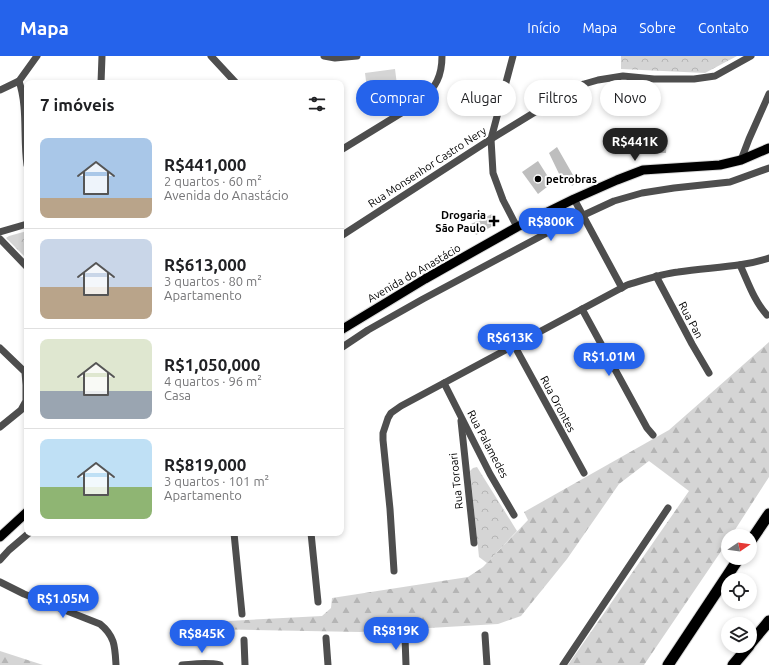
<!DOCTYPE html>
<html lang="pt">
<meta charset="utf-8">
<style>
:root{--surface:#fff;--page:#f6f6f6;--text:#202124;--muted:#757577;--line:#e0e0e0;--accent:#2563eb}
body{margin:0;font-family:Ubuntu,sans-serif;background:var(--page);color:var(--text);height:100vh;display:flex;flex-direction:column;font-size:15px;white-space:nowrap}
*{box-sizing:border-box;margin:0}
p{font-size:13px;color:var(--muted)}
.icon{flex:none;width:22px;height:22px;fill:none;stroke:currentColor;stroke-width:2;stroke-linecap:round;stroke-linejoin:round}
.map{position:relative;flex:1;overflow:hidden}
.side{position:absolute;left:24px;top:24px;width:320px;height:456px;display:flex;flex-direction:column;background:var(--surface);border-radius:8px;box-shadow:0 2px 6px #0003}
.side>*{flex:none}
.guide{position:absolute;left:356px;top:24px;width:353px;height:36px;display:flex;gap:8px}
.needle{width:26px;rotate:77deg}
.tools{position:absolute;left:721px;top:473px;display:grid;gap:8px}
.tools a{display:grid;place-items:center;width:36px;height:36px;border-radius:50%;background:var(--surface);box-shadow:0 2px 6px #0003;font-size:20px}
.price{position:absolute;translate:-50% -34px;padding:0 9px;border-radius:14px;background:var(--accent);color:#fff;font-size:13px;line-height:26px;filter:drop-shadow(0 1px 2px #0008)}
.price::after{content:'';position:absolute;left:50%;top:24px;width:12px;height:9px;margin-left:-6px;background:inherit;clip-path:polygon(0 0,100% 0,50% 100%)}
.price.current{background:#222;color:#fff}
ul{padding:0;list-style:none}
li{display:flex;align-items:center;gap:12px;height:100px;padding:0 16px}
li+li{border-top:1px solid var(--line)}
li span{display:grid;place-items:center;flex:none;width:112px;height:80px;border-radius:8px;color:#555}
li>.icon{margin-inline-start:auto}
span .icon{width:48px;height:48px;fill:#fffc;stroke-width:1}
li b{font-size:17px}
h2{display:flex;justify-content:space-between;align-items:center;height:48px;padding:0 16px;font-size:17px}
.tag{padding:0 14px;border-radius:18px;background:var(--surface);box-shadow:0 2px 6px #0003;font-size:14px;line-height:36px}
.tag.current{background:var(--accent);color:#fff}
header{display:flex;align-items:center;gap:24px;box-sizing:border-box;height:56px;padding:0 20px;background:var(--accent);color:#fff}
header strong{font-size:19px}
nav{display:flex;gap:22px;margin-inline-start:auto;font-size:14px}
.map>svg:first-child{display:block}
</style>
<header>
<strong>Mapa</strong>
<nav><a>Início</a><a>Mapa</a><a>Sobre</a><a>Contato</a></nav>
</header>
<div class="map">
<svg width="769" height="609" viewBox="0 0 769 609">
<defs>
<pattern id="forest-firs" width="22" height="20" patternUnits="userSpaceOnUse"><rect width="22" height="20" fill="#d5d5d5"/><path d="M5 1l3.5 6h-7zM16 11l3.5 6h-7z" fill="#b5b5b5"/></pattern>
<pattern id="park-crowns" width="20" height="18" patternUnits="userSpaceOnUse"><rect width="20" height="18" fill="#d5d5d5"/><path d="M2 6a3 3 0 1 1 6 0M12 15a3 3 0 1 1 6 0" fill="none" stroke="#b5b5b5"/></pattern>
</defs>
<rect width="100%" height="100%" fill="#fff"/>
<polygon fill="#d5d5d5" points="395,13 397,29 367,33 365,17"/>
<g fill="url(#forest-firs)">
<polygon points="769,286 769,421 731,480 728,480 728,485 644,609 568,609 689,435 649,405 619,428 567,503 521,560 498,568 360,576 207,573 209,566 322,560 331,552 332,542 468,521 483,511 528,464 524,456 669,374"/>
<polygon points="0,595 43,609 0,609"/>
</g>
<g fill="url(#park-crowns)">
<polygon points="621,0 737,0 705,17 621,13"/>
<polygon points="27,175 27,203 6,182 9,180"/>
<polygon points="477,411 517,475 487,507 479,501 470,415 473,412"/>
</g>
<g fill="#bebebe">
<polygon points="658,80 667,80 666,97 657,97"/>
<polygon points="557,91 577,126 572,130 567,121 562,124 549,97"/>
<polygon points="538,105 552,127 538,138 522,116"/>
<polygon points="492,158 495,165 493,170 476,179 471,168"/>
</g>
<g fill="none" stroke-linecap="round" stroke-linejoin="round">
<defs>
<g id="major">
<polyline points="341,274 425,223 517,171 574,143 617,124 643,114 720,109 741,104 769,92"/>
<polyline points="0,481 27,456"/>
</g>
<g id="highway">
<polyline points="750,486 769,458"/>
<polyline points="750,588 769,565"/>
<polyline points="668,609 739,502"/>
<polyline points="733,609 749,590"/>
</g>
</defs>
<use href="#major" stroke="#dbdbdb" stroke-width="11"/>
<use href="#highway" stroke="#dbdbdb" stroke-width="13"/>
<g stroke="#4e4e4e" stroke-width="7">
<polyline points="211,0 236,27"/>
<polyline points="324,0 335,2 357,0"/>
<polyline points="513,0 491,83 493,117 503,144 517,171"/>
<path d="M19 25C28 52 23 81 27 109"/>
<polyline points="101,27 102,0"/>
<polyline points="0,34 19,25 37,0"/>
<path d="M341 94 421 45C436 31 442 20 442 0"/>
<polyline points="741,104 749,83 769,38"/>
<polyline points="574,143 622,232"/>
<polyline points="0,176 27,168"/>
<polyline points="341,180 491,83 571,34 584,28 598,24 623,20 654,23 694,23 715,20 751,0"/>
<polyline points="0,183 27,211"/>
<path d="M740 209C748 226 754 245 767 259"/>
<polyline points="656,220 692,288 709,317"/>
<polyline points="582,253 647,372 653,379"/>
<polyline points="514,289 584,417"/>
<polyline points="0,292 25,316 26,329 26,345 21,354 0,371"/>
<polyline points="341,292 368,274 423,243 560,170 614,145 642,137 674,132 730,126 769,112"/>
<polyline points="444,327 490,418 514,459"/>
<polyline points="461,365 474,487"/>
<polyline points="234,477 242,558"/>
<polyline points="311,477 318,546"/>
<polyline points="0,504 9,494 29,477"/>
<path d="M394 515 390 453 383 384V377L388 362 391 357 401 350 627 229C644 224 661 218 678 216 708 211 740 212 769 202"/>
<path d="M0 526 24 538 100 568C115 580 115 591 116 609"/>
<polyline points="485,579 487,609"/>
<polyline points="405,581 406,609"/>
<polyline points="326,582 328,609"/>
<polyline points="244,584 245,609"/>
<path d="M182 609C195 608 207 606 220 609"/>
<polyline points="563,609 668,452"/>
</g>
<use href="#major" stroke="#000" stroke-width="9"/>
<use href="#highway" stroke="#000" stroke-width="11"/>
</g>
<g fill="#000" stroke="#fff" stroke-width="1.5">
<circle cx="538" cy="123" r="4"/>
<path d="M492 159h4v4h4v4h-4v4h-4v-4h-4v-4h4z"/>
</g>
<g text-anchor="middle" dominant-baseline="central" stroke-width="4" stroke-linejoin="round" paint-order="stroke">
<g font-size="11" fill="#000" stroke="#fff">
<text transform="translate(427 111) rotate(-33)">Rua Monsenhor Castro Nery</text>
<text transform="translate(414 217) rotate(-30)">Avenida do Anastácio</text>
<text transform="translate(691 264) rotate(62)">Rua Pan</text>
<text transform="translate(558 348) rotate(62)">Rua Orontes</text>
<text transform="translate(488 388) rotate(62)">Rua Palamedes</text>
<text transform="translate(456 425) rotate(-96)">Rua Toroari</text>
</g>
<g font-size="11" font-weight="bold" fill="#000" stroke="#fff" text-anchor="start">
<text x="546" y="123">petrobras</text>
<text x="486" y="159" text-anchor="end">Drogaria<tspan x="486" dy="13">São Paulo</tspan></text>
</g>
</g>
</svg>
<div class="tools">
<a><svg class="needle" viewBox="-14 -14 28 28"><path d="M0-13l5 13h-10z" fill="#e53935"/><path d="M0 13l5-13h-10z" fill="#757577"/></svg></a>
<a><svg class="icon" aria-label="locate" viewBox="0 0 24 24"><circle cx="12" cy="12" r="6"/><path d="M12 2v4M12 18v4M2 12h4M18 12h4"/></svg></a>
<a><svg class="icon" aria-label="layers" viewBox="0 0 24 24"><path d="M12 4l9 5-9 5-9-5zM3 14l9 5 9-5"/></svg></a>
</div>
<b class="price current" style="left:635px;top:106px">R$441K</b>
<b class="price" style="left:551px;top:186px">R$800K</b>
<b class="price" style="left:510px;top:302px">R$613K</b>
<b class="price" style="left:609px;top:321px">R$1.01M</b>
<b class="price" style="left:63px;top:563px">R$1.05M</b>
<b class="price" style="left:396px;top:595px">R$819K</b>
<b class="price" style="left:202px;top:598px">R$845K</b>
<div class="guide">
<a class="tag current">Comprar</a>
<a class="tag">Alugar</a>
<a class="tag">Filtros</a>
<a class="tag">Novo</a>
</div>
<section class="side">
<h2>7 imóveis<svg class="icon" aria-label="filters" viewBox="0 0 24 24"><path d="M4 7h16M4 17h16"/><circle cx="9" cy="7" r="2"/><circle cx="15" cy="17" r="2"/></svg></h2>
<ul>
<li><span style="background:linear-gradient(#a9c7e8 75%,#b9a48a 0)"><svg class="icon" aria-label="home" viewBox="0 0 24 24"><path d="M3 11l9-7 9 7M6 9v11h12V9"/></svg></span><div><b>R$441,000</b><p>2 quartos · 60 m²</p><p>Avenida do Anastácio</p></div></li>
<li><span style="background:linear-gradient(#c9d6e8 60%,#b9a48a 0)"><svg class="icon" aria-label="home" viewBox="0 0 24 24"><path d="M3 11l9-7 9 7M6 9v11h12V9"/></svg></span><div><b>R$613,000</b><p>3 quartos · 80 m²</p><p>Apartamento</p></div></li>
<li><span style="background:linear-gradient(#dfe7d0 65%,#9aa5b1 0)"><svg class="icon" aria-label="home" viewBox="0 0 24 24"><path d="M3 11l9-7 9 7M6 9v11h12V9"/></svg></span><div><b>R$1,050,000</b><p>4 quartos · 96 m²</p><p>Casa</p></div></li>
<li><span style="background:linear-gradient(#bfe0f5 60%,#8fb573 0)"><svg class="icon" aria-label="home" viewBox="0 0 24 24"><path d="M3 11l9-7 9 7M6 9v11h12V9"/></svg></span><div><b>R$819,000</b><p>3 quartos · 101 m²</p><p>Apartamento</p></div></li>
</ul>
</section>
</div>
